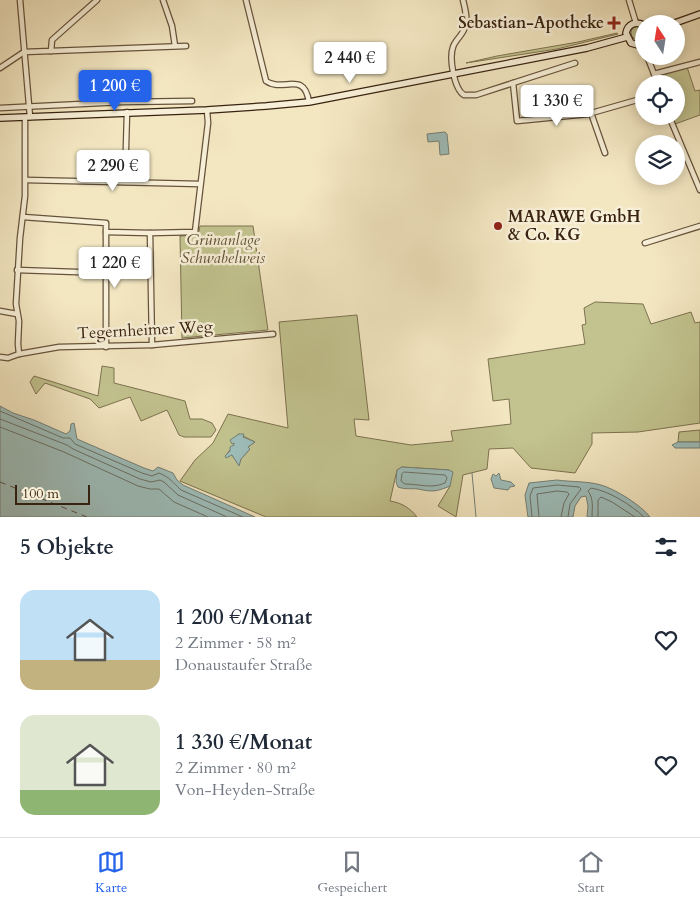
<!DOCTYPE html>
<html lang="de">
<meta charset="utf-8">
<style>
:root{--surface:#fff;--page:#f6f6f7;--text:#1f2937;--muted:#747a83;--line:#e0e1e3;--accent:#2563eb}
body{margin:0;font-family:Cardo,serif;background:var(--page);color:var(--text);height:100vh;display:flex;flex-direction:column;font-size:19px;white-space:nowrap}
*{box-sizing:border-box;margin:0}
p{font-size:16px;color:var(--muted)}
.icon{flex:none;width:28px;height:28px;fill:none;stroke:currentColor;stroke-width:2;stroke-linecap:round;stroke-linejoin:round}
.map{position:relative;height:517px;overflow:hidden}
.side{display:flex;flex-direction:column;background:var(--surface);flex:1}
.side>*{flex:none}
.needle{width:32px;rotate:348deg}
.buttons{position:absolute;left:635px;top:15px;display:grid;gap:10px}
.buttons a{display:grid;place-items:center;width:50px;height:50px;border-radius:50%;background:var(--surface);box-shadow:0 2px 12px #0003;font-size:25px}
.scale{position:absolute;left:15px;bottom:12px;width:75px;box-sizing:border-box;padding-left:5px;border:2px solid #382210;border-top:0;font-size:14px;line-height:18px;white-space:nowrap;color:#382210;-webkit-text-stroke:4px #f7efd7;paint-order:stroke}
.price{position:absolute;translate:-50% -42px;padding:0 11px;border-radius:5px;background:#fff;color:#222;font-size:16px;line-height:32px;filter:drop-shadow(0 1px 2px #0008)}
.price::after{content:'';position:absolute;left:50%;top:30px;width:15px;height:11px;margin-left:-8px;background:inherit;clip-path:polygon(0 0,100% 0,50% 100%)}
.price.current{background:var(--accent);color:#fff}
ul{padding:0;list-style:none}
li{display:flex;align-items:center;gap:15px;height:125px;padding:0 20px}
li span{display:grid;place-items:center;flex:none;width:140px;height:100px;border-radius:15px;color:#555}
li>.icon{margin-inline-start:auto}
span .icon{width:60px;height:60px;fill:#fffc;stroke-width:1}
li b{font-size:21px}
h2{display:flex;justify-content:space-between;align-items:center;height:60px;padding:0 20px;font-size:21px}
.menu{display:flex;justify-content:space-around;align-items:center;height:70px;border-top:1px solid var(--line);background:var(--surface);font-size:14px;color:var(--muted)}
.menu a{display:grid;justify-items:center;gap:2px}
.menu .current{color:var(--accent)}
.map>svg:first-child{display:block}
</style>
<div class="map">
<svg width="700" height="517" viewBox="0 0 700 517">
<rect width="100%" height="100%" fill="#f3e7c2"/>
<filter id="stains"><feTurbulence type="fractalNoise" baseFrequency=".004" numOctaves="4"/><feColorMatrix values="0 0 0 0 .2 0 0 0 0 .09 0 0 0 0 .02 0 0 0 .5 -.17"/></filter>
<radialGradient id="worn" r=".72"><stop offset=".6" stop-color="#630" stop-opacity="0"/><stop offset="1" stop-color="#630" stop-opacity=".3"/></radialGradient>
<g fill="#c2c38f" stroke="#7d7250" fill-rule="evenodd">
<circle cx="638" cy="33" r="7"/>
<polygon points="617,33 618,34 557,49 466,63 497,56 578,42"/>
<polygon points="687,67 695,91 700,90 700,115 675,124 673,116 676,116 676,84 662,84 659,75"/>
<polygon points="200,226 253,226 268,330 182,338 180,236 198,235"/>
<path d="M595 302 643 304 651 324 691 312 695 323 700 322V423L638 432 592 433V444L575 473 531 468 513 448 489 449 487 469 463 475 456 517 438 506 450 486 449 470 402 467 397 470 390 501C402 503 410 508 417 517H266L180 481 195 460 213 443 228 414 288 428 279 322 357 315 369 420 354 419 356 436 411 445 453 441 451 431 511 424 509 399 493 401 488 359 585 344 582 325 586 324 584 308ZM239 434 255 442 248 447 250 449 241 459 239 465 232 455H226L234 445 235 437Z"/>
<polygon points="102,366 114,368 114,383 185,401 190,419 202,419 212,423 216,430 211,437 184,437 179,435 167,410 141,421 130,397 99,408 90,399 45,383 36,394 30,382 34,376 98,396"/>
<polygon points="700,430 700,442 678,442 679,432"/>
</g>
<g fill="#9ebebb" stroke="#758077">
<polygon points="445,132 447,134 449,154 440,155 439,141 428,142 427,134"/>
<polygon points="0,406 13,413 34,420 66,434 70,431 71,424 74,423 77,439 144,468 153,471 158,467 173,473 177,480 183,485 255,517 0,517"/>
<polygon points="239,434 244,434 243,437 255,442 248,447 250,449 241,459 239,466 232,455 226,458 225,456 230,451 230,447 234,445 234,443 232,444 230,440"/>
<polygon points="678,442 700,442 700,448 675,448 672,445"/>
<path d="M402 467 449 470 453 472 450 486C436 492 432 492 418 489 411 488 406 490 398 487L396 482 397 470Z"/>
<polygon points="499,473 501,480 511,482 515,486 510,487 508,490 494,488 491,479 493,474 496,476"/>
<path d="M557 480C571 482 587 481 601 485 615 489 641 505 650 517H587L588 506 586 496 581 497 575 506 573 517H528L525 495 529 483Z"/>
</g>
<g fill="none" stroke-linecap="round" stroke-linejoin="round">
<g stroke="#6b7066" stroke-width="1">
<path d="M0 411 63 438H70L75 444 142 473 152 476 159 473C171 478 172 482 181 490L243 517"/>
<polyline points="0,419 67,445 73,449 140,479 151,482 160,480 164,482 178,495 227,517"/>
<polyline points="0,427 64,452 138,486 150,489 159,489 174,502 208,517"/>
<path d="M404 472 445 475 447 478 445 483C431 489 420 484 405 484L401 481 402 474Z"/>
<polyline points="532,517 530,496 533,488 557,485 579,487 581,489 570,504 568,517"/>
<polyline points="539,517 537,494 557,491 567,492 569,494 564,503 561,517"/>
<path d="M592 517C592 508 594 499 588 491L591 488C609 491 630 504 644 517"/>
<polyline points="598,517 598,500 601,497 612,502 635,517"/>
</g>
<polyline stroke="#758077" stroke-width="1" points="472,473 476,517"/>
<polyline stroke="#575143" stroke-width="1" stroke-dasharray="6 5" stroke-linecap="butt" points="0,482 87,517"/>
<defs>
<g id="minor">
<polyline points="20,0 30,117"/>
<polyline points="163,0 172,26 175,46"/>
<path d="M246 0 266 81C283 93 304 70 309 102"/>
<path d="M463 0C465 9 468 18 465 27 463 35 455 40 453 47 449 58 454 89 464 95H476L575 63"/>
<polyline points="629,0 636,23"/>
<polyline points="51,51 186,46"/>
<polyline points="647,56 658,84"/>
<polyline points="0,68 24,52 51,51 52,40 97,0"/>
<polyline points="654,74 700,62"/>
<polyline points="513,83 517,121 588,114 644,98"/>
<polyline points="0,108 122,102 192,101"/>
<polyline points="591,113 605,153"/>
<polyline points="669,116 700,190"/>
<polyline points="26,180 200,184"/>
<polyline points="125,182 127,112"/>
<polyline points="23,217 106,223 106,232 150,233 195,232 208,123 207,110"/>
<polyline points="106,232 106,347"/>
<polyline points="150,233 152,345"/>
<polyline points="645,243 700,226"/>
<polyline points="17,270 106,273"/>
<polyline points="0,311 17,314"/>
<polyline points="19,354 18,344 19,321 16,304 20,238 25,196 25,117"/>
<polyline points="0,357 8,358 19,354 59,347 152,345 273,334"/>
</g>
<g id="secondary">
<polyline points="672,24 700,14"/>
<path d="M644 25C635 21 628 24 626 33L631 43 638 45 644 43"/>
<polyline points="0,118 207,110 266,106 309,102 587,48 627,37"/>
</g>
</defs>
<use href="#minor" stroke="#67533c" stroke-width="7"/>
<use href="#secondary" stroke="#382210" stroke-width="8"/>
<use href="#minor" stroke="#f7efd7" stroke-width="4.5"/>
<use href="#secondary" stroke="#f7efd7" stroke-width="5.5"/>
</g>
<g fill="#8f2418" stroke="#f7efd7" stroke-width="2">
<path d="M611.5 15.5h5v5h5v5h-5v5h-5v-5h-5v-5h5z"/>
<circle cx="498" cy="226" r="5"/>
</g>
<g text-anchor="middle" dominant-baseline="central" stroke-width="5" stroke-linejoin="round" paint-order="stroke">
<g font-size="16" font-weight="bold" fill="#382210" stroke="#f7efd7" text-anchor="end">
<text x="604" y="23">Sebastian-Apotheke</text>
<text x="508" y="217" text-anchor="start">MARAWE GmbH<tspan x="508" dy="18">&amp; Co. KG</tspan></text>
</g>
<g font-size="16" font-style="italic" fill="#615236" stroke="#f7efd7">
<text x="223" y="240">Grünanlage<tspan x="223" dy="18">Schwabelweis</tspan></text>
</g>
<g font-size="16" fill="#382210" stroke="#f7efd7">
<text transform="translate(145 330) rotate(-3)">Tegernheimer Weg</text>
</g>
</g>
<rect width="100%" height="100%" filter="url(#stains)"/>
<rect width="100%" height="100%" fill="url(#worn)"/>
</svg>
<div class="buttons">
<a><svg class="needle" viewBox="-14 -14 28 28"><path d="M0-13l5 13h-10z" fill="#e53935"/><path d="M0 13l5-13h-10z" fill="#747a83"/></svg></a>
<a><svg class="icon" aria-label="locate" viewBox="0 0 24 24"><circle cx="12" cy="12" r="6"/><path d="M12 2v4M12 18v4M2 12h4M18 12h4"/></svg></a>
<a><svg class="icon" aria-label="layers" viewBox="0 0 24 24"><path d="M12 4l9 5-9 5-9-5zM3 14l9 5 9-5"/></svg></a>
</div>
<div class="scale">100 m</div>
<b class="price" style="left:350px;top:84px">2 440 €</b>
<b class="price current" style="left:115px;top:112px">1 200 €</b>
<b class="price" style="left:557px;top:127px">1 330 €</b>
<b class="price" style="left:113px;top:192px">2 290 €</b>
<b class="price" style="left:115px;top:289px">1 220 €</b>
</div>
<section class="side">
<h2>5 Objekte<svg class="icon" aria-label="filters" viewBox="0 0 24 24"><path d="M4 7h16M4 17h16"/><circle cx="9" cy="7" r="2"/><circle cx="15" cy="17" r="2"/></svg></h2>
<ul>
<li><span style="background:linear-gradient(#bfe0f5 70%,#c2b280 0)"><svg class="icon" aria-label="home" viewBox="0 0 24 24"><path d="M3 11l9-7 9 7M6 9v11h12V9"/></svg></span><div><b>1 200 €/Monat</b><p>2 Zimmer · 58 m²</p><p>Donaustaufer Straße</p></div><svg class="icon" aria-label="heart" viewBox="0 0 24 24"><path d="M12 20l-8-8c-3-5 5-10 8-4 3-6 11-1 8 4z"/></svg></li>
<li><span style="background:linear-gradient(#dfe7d0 75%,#8fb573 0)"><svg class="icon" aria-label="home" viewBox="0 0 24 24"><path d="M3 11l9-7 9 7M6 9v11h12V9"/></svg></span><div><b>1 330 €/Monat</b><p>2 Zimmer · 80 m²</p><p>Von-Heyden-Straße</p></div><svg class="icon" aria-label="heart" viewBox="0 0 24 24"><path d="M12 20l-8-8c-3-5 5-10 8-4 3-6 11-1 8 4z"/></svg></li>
</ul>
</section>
<nav class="menu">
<a class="current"><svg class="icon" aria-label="map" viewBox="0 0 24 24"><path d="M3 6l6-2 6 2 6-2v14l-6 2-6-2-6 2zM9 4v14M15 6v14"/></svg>Karte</a>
<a><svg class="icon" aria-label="saved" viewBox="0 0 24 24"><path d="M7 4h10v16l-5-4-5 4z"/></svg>Gespeichert</a>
<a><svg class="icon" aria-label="home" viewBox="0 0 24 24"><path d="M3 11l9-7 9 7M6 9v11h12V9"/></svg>Start</a>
</nav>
